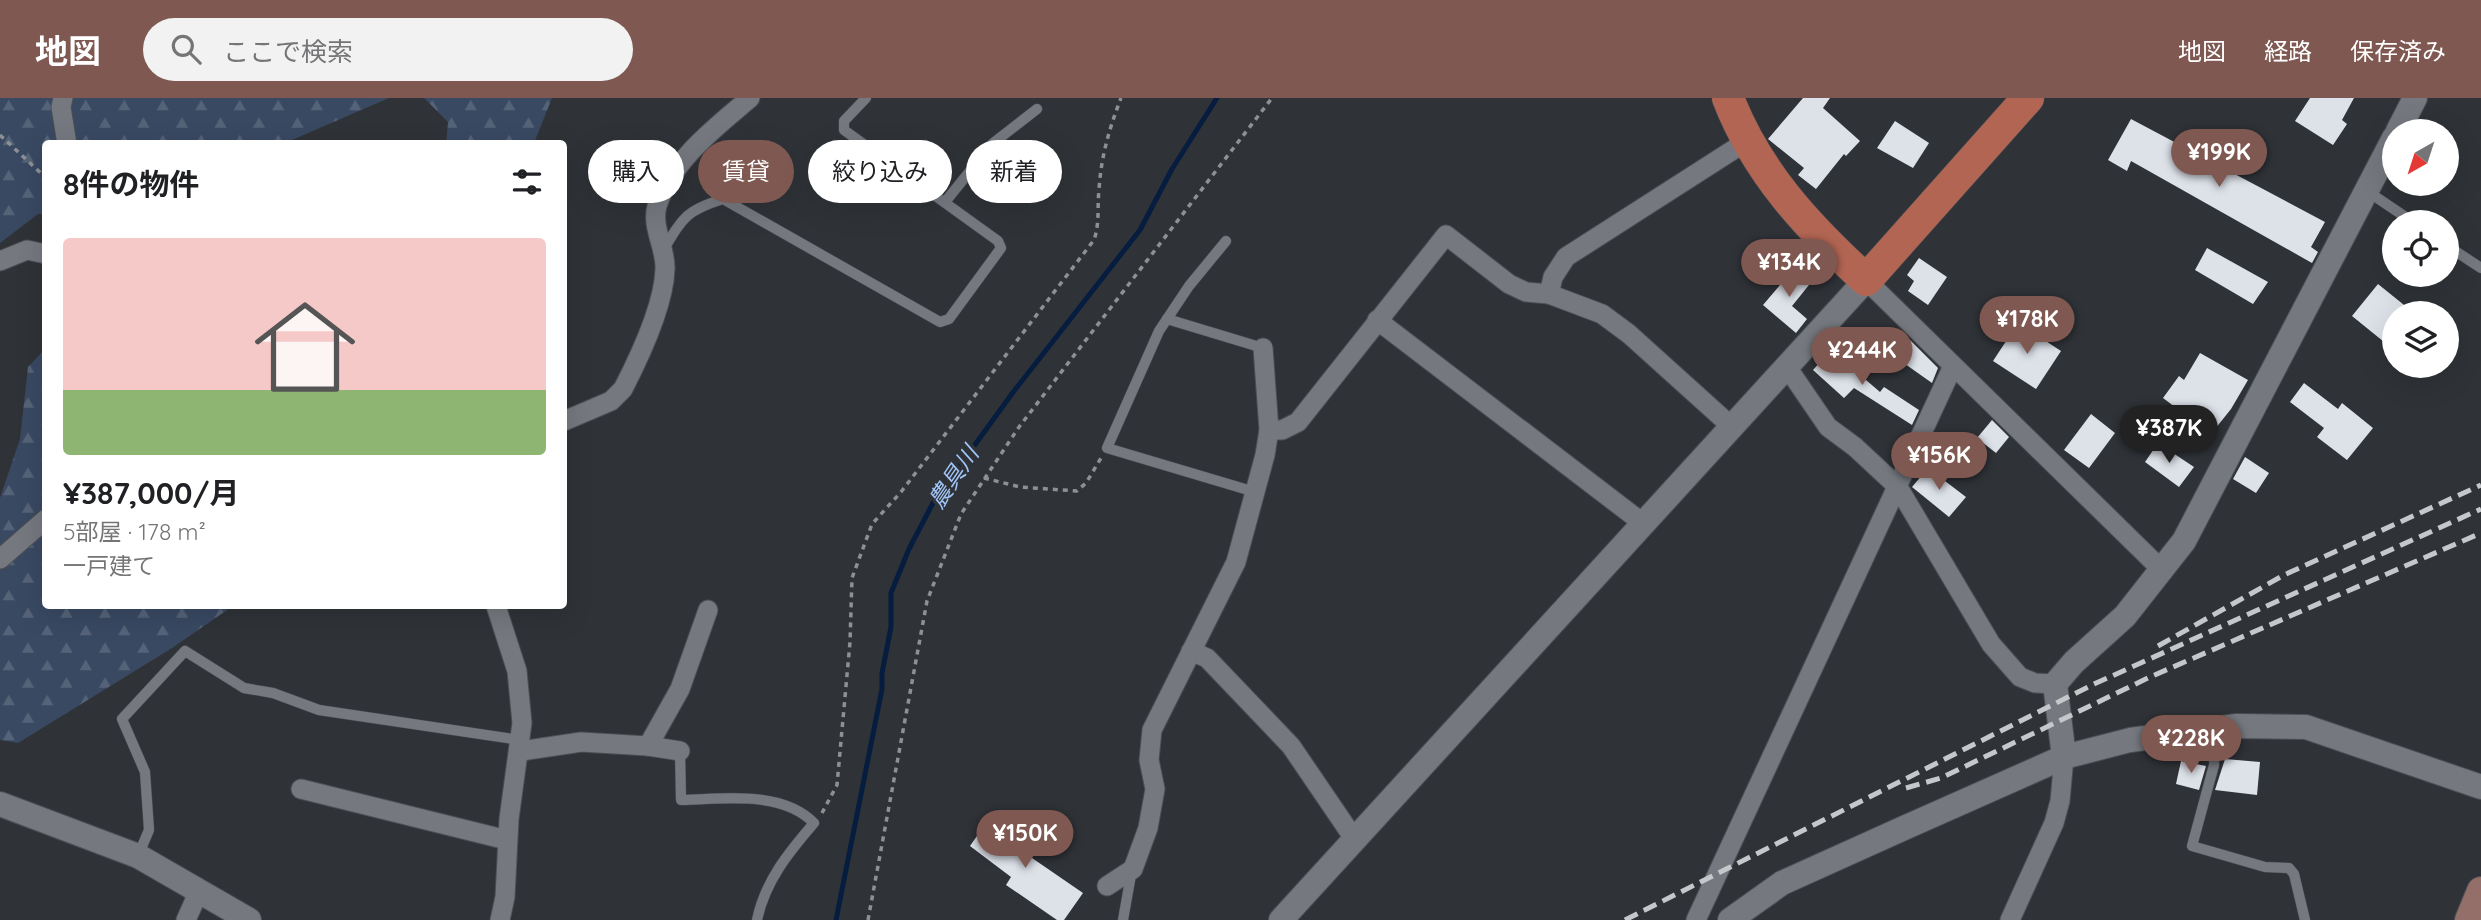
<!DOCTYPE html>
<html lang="ja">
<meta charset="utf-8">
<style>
:root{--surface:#fff;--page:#f2f2f2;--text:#202124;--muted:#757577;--line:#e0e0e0;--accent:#7f5951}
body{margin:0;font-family:Quicksand,"Noto Sans JP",sans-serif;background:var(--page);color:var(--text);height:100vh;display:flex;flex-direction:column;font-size:26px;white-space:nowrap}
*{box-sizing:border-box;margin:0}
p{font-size:23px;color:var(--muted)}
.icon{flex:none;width:38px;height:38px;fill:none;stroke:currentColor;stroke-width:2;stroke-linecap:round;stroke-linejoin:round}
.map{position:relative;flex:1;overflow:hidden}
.panel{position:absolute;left:42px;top:42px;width:525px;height:469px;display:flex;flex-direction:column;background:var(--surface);border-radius:7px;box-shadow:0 7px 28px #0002}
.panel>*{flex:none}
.guide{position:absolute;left:588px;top:42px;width:665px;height:63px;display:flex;gap:14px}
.needle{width:46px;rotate:219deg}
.controls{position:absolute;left:2382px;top:21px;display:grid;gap:14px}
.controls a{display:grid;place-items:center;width:77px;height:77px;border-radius:50%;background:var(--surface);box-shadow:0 7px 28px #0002;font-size:35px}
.price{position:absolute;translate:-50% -60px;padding:0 16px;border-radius:24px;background:var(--accent);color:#fff;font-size:23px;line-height:46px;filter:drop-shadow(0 2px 4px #0008)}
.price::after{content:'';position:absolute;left:50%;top:42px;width:21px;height:16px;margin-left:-10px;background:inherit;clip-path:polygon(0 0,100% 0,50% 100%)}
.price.on{background:#222;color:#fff}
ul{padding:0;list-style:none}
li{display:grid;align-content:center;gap:14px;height:371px;padding:0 21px}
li+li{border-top:2px solid var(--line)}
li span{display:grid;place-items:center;height:217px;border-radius:7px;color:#555}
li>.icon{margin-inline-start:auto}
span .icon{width:126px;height:126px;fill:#fffc;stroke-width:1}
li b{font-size:30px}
h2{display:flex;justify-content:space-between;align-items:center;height:84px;padding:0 21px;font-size:30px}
.chip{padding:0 24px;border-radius:32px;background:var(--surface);box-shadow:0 7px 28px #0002;font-size:24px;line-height:63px}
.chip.on{background:var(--accent);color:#fff}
header{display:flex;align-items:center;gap:42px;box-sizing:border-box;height:98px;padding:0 35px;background:var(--accent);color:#fff}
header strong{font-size:33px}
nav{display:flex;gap:38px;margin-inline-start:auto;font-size:24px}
.search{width:490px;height:63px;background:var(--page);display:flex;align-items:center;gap:18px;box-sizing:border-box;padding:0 24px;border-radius:38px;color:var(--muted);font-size:26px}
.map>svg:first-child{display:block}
</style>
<header>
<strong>地図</strong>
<div class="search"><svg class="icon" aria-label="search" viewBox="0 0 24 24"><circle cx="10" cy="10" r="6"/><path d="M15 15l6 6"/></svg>ここで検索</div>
<nav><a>地図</a><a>経路</a><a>保存済み</a></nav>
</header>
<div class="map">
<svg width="2481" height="822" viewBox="0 0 2481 822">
<defs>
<pattern id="forest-firs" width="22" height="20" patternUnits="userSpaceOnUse" patternTransform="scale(1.75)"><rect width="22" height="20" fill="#394962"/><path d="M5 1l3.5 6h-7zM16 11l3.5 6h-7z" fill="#556378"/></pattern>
</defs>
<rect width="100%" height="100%" fill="#2f3338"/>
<g fill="url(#forest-firs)">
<polygon points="0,0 389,0 285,45 46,46 45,116 38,116 0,145"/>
<polygon points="424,0 552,0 534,45 446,46 448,24"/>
<polygon points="45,251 46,508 233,508 172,550 18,645 0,642 0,400 20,341 28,269"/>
</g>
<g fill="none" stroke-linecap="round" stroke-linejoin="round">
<polyline stroke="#061d3f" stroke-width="5" points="836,822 882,591 882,575 891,529 891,495 909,451 934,403 1014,293 1140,132 1172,71 1217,0"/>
</g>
<g fill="#dde2e9">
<polygon points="1803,0 1830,0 1823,10 1860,43 1846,58 1844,56 1816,91 1798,77 1804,70 1768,41"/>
<polygon points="2310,0 2354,0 2342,22 2347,26 2333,47 2295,23"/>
<polygon points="2131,21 2325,124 2311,149 2318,154 2312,165 2131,63 2127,73 2108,62"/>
<polygon points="1895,23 1929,45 1913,70 1877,50"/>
<polygon points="2207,150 2268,184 2253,206 2195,172"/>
<polygon points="1919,160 1947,179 1928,207 1908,193 1914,183 1907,177"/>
<polygon points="1796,168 1813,182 1792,208 1807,221 1796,235 1763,207"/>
<polygon points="2378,186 2414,215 2394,215 2394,252 2352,218"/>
<polygon points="2018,225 2061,253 2036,291 1993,263"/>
<polygon points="1910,242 1938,270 1932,285 1898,261"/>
<polygon points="1831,252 1880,294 1884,289 1919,312 1912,327 1854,290 1844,300 1813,272"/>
<polygon points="2200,255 2248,282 2231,311 2211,336 2163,300 2179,278 2184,282"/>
<polygon points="2304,285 2338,311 2342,305 2373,330 2347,362 2317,339 2324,330 2290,304"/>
<polygon points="2091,316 2115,335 2089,370 2064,352"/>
<polygon points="1992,322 2009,339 1996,355 1977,340"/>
<polygon points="2158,345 2194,369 2179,389 2145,364"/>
<polygon points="2245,359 2269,375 2256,395 2233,381"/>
<polygon points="1928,370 1966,399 1949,419 1912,389"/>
<polygon points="2225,661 2260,664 2257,697 2215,692"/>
<polygon points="2181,663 2206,668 2199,692 2176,686"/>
<polygon points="993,715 1021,736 1013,747 1083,795 1064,822 1057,822 1006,787 1011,779 970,748"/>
</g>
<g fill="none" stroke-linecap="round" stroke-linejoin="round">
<defs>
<g id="service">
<polyline points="2367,93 2413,124"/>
<polyline points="945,104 992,46 1037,11"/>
<polyline points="1226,143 1189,188 1159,233 1107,350 1255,394"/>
<polyline points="2446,147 2481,170"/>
<path d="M664 151C683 119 687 112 723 101L940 224 949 221 1001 150 998 143 844 32V23L866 0"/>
<polyline points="1167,221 1263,250"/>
<polyline points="2215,631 2214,667 2192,748 2265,769 2289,770 2294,776 2305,822"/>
<path d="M680 653 681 702C723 701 782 692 814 725 789 754 765 783 757 822"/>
<polyline points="138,758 149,732 145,674 122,621 185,553 244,590 273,595 319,612 513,641 518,649"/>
<polyline points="1123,822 1132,771"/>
</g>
<g id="minor">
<polyline points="63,0 61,9 67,46"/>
<polyline points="0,163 27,152 46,156"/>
<polyline points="1866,182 2163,473"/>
<polyline points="1549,196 1553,179 1566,159 1747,43"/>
<polyline points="1377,222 1644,426"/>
<polyline points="1787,269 1828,329 1855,349 1898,389 1991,546 2020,579 2035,585 2055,586"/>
<path d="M564 323 611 303 623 291C640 258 664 207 665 171 666 150 651 129 657 108 671 63 716 29 750 0"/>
<polyline points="1269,332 1282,332 1298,324 1446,137 1509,186 1526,194 1549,196 1602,216 1629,236 1731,328"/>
<polyline points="0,461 46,421"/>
<polyline points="496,508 517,573 522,625 509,721 505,799 500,822"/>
<polyline points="1191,553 1207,560 1291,648 1355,742"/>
<polyline points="648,648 680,591 708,512"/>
<polyline points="521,653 581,644 648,648 680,653"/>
<polyline points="301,691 507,742"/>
<polyline points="1107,788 1133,771 1148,730 1155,691 1149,662 1152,632 1236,464 1265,357 1269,332 1263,250"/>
<polyline points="186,822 199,793"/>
<polyline points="1696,822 1953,268"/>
<polyline points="2010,822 2054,725 2060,703 2064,659"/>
</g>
<g id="tertiary">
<polyline points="2398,33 2415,0"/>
<polyline points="2064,659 2055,586 2074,564 2125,518 2184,443 2394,40"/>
<polyline points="0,706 138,758 249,822"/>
<polyline points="1281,822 1866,182"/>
<polyline points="1730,822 1782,785 1904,730 2064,659 2130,642 2237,628 2306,629 2481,689"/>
</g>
<polyline id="secondary" points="2469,822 2481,793"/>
<path id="primary" d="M1728 0C1757 75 1808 129 1866 182L2028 0"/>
</defs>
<use href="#service" stroke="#4c4f53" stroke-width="11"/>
<use href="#minor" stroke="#4c4f53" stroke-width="21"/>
<use href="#tertiary" stroke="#4c4f53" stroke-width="26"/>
<use href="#secondary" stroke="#4c4f53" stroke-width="30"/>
<use href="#primary" stroke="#4c4f53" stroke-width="33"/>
<g stroke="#8d9094" stroke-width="3.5" stroke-dasharray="5 5" stroke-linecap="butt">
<polyline points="0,37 46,80"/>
<polyline points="984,380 1020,389 1077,393 1086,385 1101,360"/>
<path d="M822 715 837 687 850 544 852 480 872 426 901 394 1094 142C1100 124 1097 110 1099 92 1101 59 1109 31 1121 0"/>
<polyline points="868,822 927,503 961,416 1019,329 1272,0"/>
</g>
<use href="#service" stroke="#75797f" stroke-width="10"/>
<use href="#minor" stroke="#75797f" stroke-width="19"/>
<use href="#tertiary" stroke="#75797f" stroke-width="24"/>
<use href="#secondary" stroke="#946f69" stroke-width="28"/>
<use href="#primary" stroke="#b26553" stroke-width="32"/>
<g stroke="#c5c7ca" stroke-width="5" stroke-dasharray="14 7" stroke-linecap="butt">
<polyline points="2158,548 2284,477 2481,387"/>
<polyline points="1906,690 1941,680 2150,579 2481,435"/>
<polyline points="1625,822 2092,587 2481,411"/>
</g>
</g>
<g text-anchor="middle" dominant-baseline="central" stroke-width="7" stroke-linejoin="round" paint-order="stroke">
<g font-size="23" font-style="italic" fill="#a1c4f6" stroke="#2f3338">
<text transform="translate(953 379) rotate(-56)">農具川</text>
</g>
</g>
</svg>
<div class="controls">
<a><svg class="needle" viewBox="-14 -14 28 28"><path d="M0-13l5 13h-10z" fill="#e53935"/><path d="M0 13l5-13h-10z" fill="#757577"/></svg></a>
<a><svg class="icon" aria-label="locate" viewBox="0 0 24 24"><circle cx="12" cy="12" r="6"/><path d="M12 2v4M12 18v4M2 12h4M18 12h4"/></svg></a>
<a><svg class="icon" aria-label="layers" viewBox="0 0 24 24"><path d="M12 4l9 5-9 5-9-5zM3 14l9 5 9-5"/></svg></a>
</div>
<b class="price" style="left:2219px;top:91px">¥199K</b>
<b class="price" style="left:1789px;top:201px">¥134K</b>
<b class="price" style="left:2027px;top:258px">¥178K</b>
<b class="price" style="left:1862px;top:289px">¥244K</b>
<b class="price on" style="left:2169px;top:367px">¥387K</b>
<b class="price" style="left:1939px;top:394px">¥156K</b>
<b class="price" style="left:2191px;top:677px">¥228K</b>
<b class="price" style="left:1025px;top:772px">¥150K</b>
<div class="guide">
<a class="chip">購入</a>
<a class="chip on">賃貸</a>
<a class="chip">絞り込み</a>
<a class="chip">新着</a>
</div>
<section class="panel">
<h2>8件の物件<svg class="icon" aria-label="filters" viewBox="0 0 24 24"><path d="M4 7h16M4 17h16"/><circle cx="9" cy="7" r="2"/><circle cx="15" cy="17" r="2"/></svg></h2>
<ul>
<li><span style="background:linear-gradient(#f6c9c9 70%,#8fb573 0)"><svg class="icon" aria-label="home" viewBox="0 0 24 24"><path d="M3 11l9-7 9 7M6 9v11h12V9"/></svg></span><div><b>¥387,000/月</b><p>5部屋 · 178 m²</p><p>一戸建て</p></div></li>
</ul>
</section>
</div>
